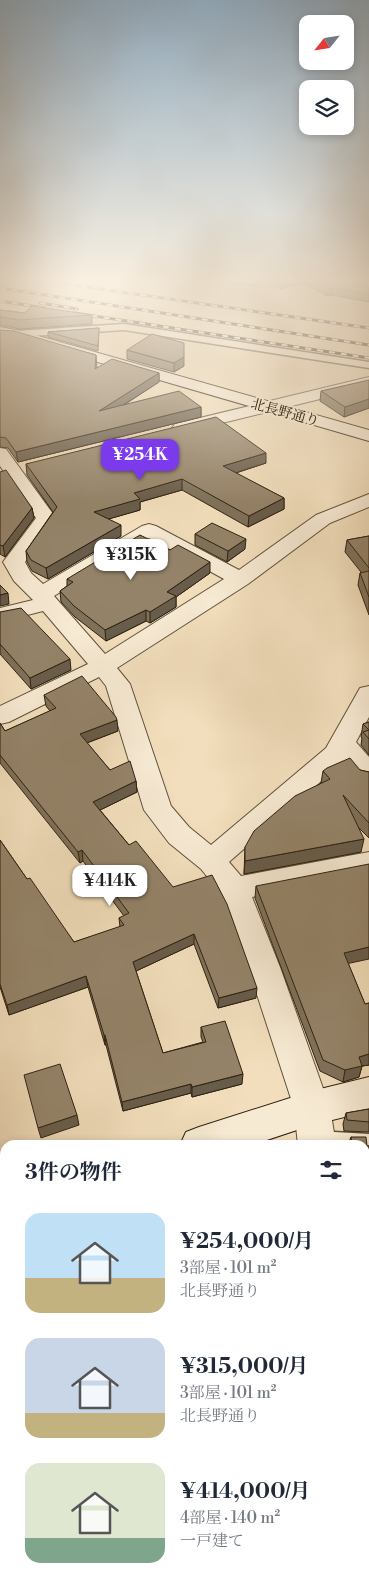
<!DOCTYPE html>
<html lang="ja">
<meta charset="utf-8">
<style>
:root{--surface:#fff;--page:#f2f2f3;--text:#1f2937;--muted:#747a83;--accent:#7c3aed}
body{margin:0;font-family:"Libre Bodoni","Noto Serif JP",serif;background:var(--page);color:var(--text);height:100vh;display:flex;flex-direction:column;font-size:19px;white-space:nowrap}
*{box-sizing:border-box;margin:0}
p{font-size:16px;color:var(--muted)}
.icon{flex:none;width:28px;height:28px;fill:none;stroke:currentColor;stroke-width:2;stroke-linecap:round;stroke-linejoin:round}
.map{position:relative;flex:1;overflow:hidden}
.drawer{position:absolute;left:0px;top:1140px;width:370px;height:445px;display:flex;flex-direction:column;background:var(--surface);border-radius:15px 15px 0 0;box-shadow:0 2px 8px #0003}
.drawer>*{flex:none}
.needle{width:32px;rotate:240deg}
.buttons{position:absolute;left:299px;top:15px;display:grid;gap:10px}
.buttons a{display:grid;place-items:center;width:55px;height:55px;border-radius:10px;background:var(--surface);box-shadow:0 2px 8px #0003;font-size:25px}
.price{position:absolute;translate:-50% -42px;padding:0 11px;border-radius:10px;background:#fff;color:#222;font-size:16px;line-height:32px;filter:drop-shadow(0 1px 2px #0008)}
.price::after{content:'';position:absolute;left:50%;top:30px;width:15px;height:11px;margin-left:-8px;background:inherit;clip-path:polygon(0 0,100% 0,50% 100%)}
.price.on{background:var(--accent);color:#fff}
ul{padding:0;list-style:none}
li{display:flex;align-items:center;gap:15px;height:125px;padding:0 25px}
li span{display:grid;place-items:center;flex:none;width:140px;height:100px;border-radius:15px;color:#555}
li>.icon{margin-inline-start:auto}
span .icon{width:60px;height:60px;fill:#fffc;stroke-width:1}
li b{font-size:21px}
h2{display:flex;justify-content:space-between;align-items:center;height:60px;padding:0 25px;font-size:21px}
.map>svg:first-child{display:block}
</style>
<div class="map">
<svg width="369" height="1585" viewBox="0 0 369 1585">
<rect width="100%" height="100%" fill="#f2debc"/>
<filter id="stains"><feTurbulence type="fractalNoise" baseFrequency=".004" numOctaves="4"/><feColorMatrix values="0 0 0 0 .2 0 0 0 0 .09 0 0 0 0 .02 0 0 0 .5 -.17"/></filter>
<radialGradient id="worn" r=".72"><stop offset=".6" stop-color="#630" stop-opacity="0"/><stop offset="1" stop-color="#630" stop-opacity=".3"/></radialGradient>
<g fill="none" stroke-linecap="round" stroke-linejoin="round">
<defs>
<g id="lane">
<polygon points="124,324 369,362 369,368 124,330 16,337 12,334 16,331"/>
<polygon points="317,1131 369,1134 369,1156 365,1155 365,1145 307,1145 306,1142 309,1135"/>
</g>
<g id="street">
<polygon points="369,377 369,387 181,433 175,432 172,428 175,424"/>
<path d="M0 448 6 449 56 518 25 562 31 573 43 584 142 526 149 524 156 526 239 570 316 515 369 494V507L330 523 248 584 117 668 130 684 171 806 189 827 211 845 326 748 360 688 369 686V717L356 742 369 757V784L359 781 343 762 229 862 241 876 369 852V874L252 897 280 967 330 1108 336 1145H298L294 1108 248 967 221 894 201 869 169 843 144 810 106 686 99 677 9 722 0 724V706L88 664 43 611 0 622V608L33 600 14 581 3 562 36 518 0 466ZM149 538 224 579 105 654 54 596Z"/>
<polygon points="365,1345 369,1347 369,1394 365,1392"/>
</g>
<g id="secondary">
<polygon points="0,327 21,331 369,430 369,441 15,338 0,337"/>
<polygon points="369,1077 369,1111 312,1125 252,1145 180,1145 186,1132 199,1127 312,1091"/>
<polygon points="5,1188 5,1226 0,1227 0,1189"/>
</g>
</defs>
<use href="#lane" stroke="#5f503b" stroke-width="3"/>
<use href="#street" stroke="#5f503b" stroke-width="2"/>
<use href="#secondary" stroke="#2e2110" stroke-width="2"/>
<use href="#lane" fill="#f7ead3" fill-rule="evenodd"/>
<use href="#street" fill="#f7ead3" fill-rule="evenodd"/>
<use href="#secondary" fill="#f7ead3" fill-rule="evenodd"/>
<defs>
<g id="rail-far1">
<polyline points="45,281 369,328"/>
<polyline points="0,288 369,345"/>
<polyline points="0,301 45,308"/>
<polyline points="40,303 77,309"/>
<polyline points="68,312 369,358"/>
</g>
<g id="rail">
<polyline points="0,1356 5,1362"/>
<polyline points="0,1400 5,1407"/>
<polyline points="141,1580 145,1585"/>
<polyline points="177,1580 181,1585"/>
</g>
</defs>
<use href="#rail-far1" stroke="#2e2110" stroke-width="3"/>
<use href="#rail" stroke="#2e2110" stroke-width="8"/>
<use href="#rail-far1" stroke="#f7ead3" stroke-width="2" stroke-dasharray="6" stroke-linecap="butt"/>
<use href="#rail" stroke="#f7ead3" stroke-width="5.5" stroke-dasharray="18" stroke-linecap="butt"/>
</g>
<g fill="#7f715a" stroke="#2e2110">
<polygon points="209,281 262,281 257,286"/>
<polygon points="265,281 353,281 369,287 369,302 332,295 327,296 304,283 280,289"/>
<polygon points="0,310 24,313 92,315 92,324 20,329 0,325"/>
<polygon points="99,328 98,351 48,337 48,332"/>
<polygon points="0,330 96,355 97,368 159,373 159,382 124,405 201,407 201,417 18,462 8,448 0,447"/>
<polygon points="127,350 184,366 174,372 127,359"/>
<polygon points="321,391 369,408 344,417 320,401"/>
<polygon points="266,463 236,473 284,498 284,509 248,527 182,490 140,502 140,510 108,519 121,536 48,579 32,571 27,562 26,551 53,512 27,475 26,464"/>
<polygon points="0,472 32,508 34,518 5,557 0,554"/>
<polygon points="195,534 245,549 227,562 195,545"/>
<polygon points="369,536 369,615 358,585 360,573 361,572 345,552 347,540"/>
<polygon points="210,573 176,597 176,607 150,623 146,621 106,641 75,617 61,602 60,591 67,586 67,579"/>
<polygon points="0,612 71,670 31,689 0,654"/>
<polygon points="44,695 118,731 87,743 110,770 136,781 137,792 100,810 256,998 218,1008 194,944 136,971 163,1053 203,1042 201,1037 201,1027 242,1084 192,1097 191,1093 123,1111 106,1045 105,1045 88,987 9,1015 0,987 0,840 27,879 74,942 120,927 119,918 124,916 83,861 80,863 0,763 0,723 5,731 50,711 46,706"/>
<polygon points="369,722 369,755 361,745 362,738 361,737 363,724"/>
<polygon points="360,770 369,772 369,838 357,826 361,852 244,874 245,847 321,783 323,771"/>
<polygon points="256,886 348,963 365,1004 369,1003 369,1065 362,1066 359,1077 343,1082 320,1071 255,898"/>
<polygon points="369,1109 369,1132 344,1131 343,1124 346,1113"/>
<polygon points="351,1137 367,1146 369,1146 369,1288 365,1282 365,1145 348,1145"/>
<polygon points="365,1403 369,1410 369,1554 365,1546"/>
<polygon points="210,1580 334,1580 338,1585 214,1585"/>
</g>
<g fill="#685c4a" stroke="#2e2110">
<polygon points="258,281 262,281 257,286"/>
<polygon points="286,281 304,281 304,283 280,289 281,282"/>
<polygon points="333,288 332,295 327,296 328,289"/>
<polygon points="184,357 184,366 174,372 174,363"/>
<polygon points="159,373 159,382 100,420 99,411"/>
<polygon points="369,399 369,408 344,417 345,407"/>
<polygon points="201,407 201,417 18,462 16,452"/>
<polygon points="266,453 266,463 223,477 223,466"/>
<polygon points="182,479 182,490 140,502 140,510 95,523 94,512 134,493"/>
<polygon points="284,498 284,509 248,527 249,516"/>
<polygon points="32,508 34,518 5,557 3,546"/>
<polygon points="121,525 121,536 48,579 46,568"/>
<polygon points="246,539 245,549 227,562 228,551"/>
<polygon points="210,562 210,573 176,597 176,607 150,623 150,612 167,592"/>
<polygon points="8,593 9,604 0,606 0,595"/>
<polygon points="146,610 146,621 106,641 105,630"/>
<polygon points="70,659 71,670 31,689 30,678"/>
<polygon points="117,720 118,731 81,745 80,734"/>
<polygon points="136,781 137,792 94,813 93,802"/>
<polygon points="364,839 361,852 244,874 245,861"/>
<polygon points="82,850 83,861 80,863 78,852"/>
<polygon points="194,934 194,944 134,972 133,962"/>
<polygon points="369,947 369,959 341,965 344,953"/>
<polygon points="86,976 88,987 9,1015 7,1005"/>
<polygon points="257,988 256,998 218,1008 219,998"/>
<polygon points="104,1035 105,1035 106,1045 105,1045"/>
<polygon points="369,1054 369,1065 362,1066 359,1077 343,1082 345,1070 359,1057"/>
<polygon points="243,1074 242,1084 192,1097 192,1087"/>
<polygon points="191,1084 191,1093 123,1111 122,1102"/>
<polygon points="77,1115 79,1125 41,1138 38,1128"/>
<polygon points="5,1301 5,1309 0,1311 0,1302"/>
</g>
<g fill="#948369" stroke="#2e2110">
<polygon points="312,281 353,281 369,287 369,295 333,288 328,289"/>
<polygon points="33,306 92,315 19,320 0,317 0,310 24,313"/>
<polygon points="99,328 98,346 48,332"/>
<polygon points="0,330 14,331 96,355 95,369 112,359 159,373 99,411 179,391 201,407 16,452 6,438 0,437"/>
<polygon points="152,334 184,343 184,357 174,363 127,350"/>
<polygon points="369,380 369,399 345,407 321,391"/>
<polygon points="216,417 266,453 223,466 284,498 249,516 182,479 134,493 140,499 94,512 121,525 46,568 31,560 26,551 57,507 26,464"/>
<polygon points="6,470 32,508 3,546 0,545 0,472"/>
<polygon points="212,523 246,539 228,551 195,534"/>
<polygon points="140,535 170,550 178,545 210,562 167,592 176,596 150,612 146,610 105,630 74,606 60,591 73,582 67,579"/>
<polygon points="369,536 369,568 347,540"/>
<polygon points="369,571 369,597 360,573"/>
<polygon points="0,585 8,593 0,595"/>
<polygon points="21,608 70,659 30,678 0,644 0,612"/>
<polygon points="82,676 116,717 117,720 80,734 110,770 130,761 136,781 93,802 129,845 136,841 173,887 212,875 227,904 257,988 219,998 194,934 133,962 163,1053 206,1042 201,1027 225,1021 243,1074 192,1087 191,1084 122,1102 105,1035 104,1035 86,976 7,1005 0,984 0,840 27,879 30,878 74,942 124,925 119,918 129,913 82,850 78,852 0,755 0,723 5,731 56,708 44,695"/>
<polygon points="369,722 369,730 363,724"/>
<polygon points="369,730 369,739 363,732"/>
<polygon points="350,758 360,770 369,772 369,823 343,795 364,839 245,861 245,847 254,831 295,796 330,779 323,771 327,768"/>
<polygon points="369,864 369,947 344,953 365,1004 369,1003 369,1054 359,1057 362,1066 345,1070 323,1060 256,886"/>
<polygon points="60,1064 77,1115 38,1128 24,1075"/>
<polygon points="369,1109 369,1122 347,1120 346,1113"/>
<polygon points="351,1137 366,1137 367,1146 369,1146 369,1274 365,1268 365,1145 352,1145"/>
<polygon points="5,1264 5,1301 0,1302 0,1265"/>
<polygon points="365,1403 369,1410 369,1543 365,1535"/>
<polygon points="5,1490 5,1580 92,1580 96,1585 0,1585 0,1496"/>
<polygon points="214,1580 334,1580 338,1585 218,1585"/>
</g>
<linearGradient id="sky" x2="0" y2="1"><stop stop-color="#91abbf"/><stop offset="0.56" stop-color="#f9f0e1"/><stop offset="1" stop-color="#f9f0e1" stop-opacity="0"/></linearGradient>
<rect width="369" height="502" fill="url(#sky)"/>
<g text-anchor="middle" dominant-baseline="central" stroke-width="4" stroke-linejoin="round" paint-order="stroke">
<g font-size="14" fill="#2e2110" stroke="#f7ead3">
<text transform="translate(285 413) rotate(15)">北長野通り</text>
</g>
</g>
<rect width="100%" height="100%" filter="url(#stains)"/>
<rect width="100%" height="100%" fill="url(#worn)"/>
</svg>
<div class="buttons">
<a><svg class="needle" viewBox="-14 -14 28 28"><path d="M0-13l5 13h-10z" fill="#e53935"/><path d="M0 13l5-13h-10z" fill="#747a83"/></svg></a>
<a><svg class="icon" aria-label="layers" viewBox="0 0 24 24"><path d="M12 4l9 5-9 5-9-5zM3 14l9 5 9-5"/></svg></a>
</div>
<b class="price on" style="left:140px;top:481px">¥254K</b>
<b class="price" style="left:131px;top:581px">¥315K</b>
<b class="price" style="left:110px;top:907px">¥414K</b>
<section class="drawer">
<h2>3件の物件<svg class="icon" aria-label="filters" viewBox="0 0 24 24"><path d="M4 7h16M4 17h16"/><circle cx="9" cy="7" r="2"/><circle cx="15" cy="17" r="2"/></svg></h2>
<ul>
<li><span style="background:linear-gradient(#bfe0f5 65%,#c2b280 0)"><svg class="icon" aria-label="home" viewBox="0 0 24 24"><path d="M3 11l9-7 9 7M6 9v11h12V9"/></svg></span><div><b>¥254,000/月</b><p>3部屋 · 101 m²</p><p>北長野通り</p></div></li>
<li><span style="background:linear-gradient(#c9d6e8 75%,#c2b280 0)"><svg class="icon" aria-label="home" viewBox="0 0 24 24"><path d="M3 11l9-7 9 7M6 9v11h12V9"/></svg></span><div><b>¥315,000/月</b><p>3部屋 · 101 m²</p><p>北長野通り</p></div></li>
<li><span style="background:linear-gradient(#dfe7d0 75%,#7fa58c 0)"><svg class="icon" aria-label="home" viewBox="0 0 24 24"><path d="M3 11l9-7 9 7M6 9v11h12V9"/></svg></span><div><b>¥414,000/月</b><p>4部屋 · 140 m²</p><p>一戸建て</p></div></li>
</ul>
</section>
</div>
